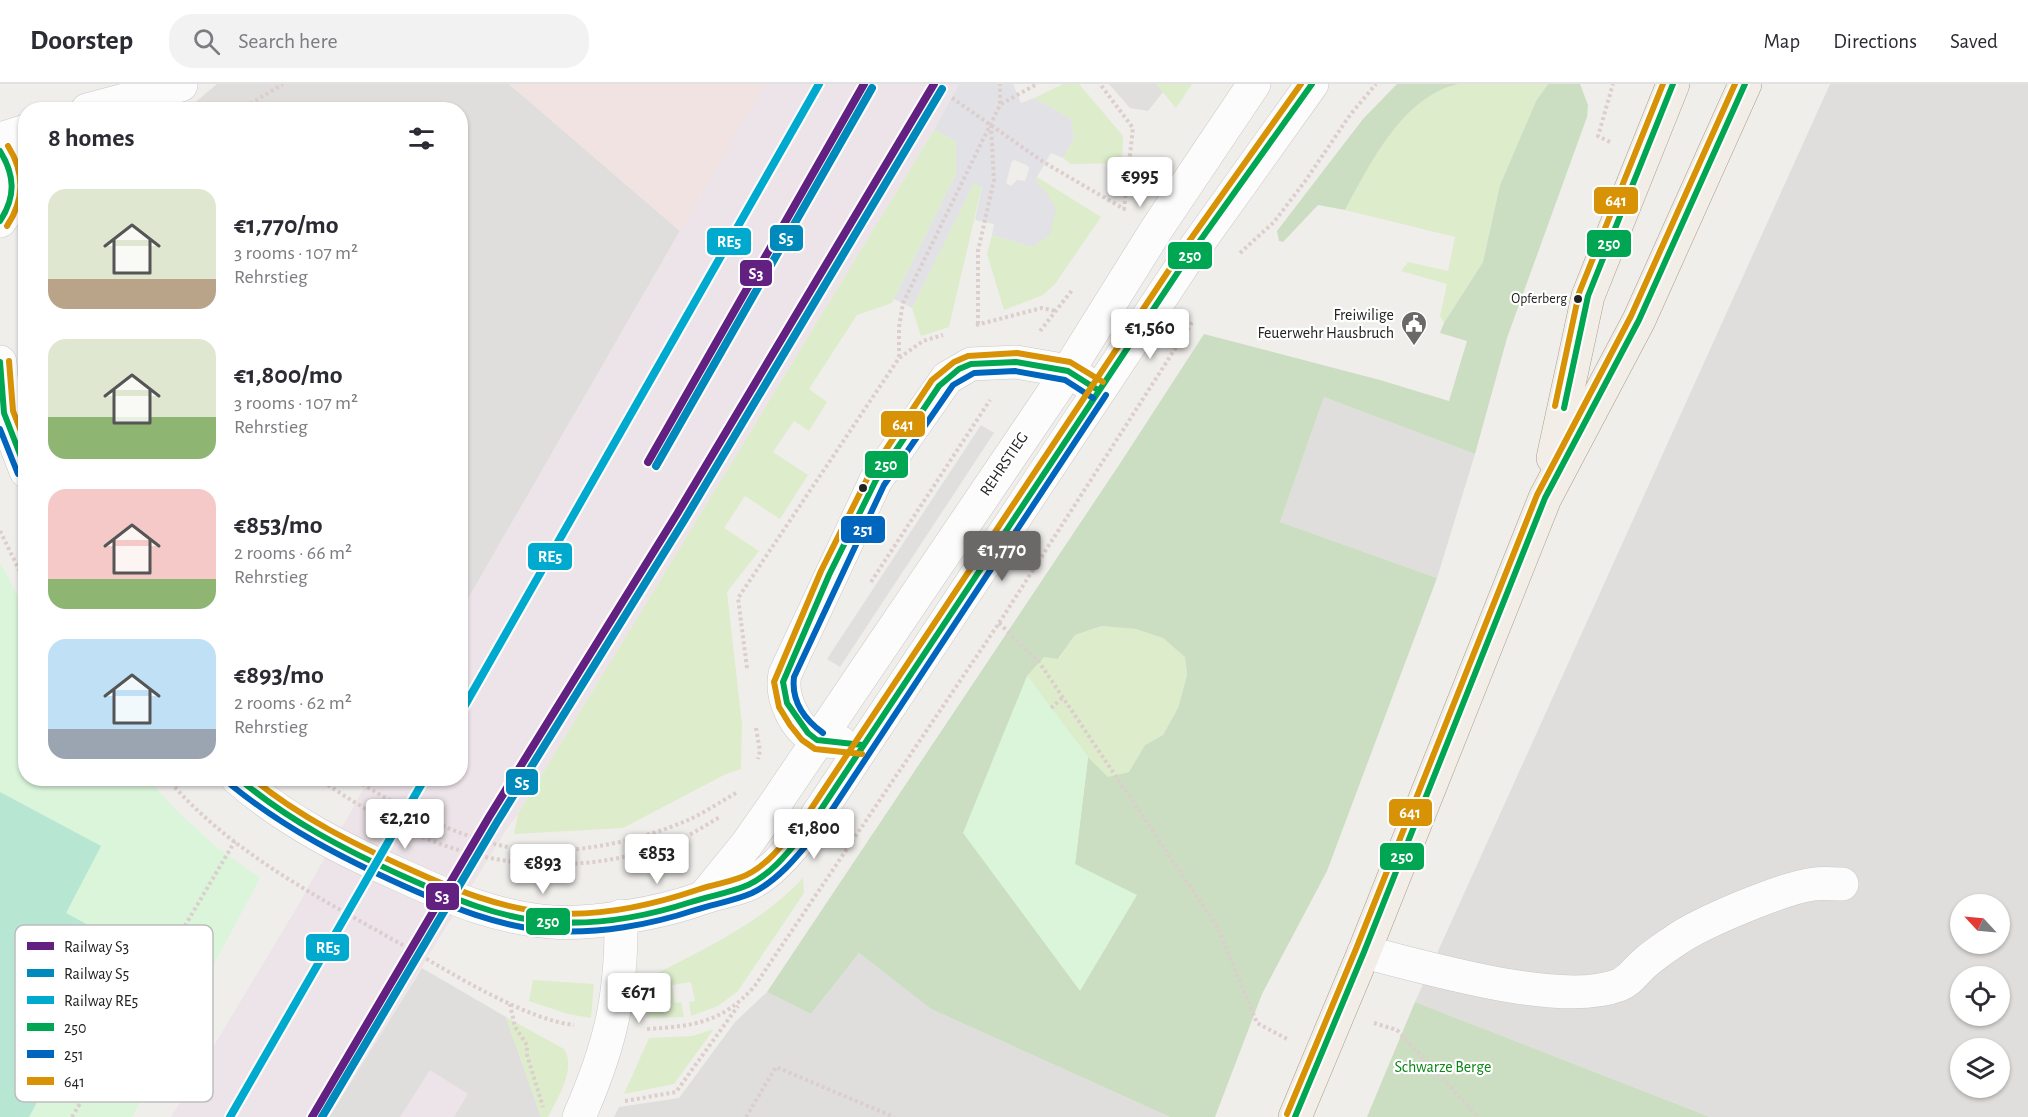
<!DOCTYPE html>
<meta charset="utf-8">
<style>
:root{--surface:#fff;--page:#f2f2f3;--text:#2b2b33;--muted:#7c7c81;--line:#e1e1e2;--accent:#6a6968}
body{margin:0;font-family:"Alegreya Sans",sans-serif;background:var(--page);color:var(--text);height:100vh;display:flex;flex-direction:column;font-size:22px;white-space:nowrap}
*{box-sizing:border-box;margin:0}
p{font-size:20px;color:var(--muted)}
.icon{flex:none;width:33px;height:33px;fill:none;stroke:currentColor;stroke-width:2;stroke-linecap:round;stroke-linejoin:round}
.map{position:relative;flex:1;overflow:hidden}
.panel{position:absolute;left:18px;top:18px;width:450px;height:684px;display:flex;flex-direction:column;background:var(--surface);border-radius:24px;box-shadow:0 2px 4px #0004}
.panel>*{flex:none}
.needle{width:39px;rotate:296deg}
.controls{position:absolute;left:1950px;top:810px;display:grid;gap:12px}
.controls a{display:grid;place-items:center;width:60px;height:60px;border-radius:50%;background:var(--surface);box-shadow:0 2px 4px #0004;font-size:30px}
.price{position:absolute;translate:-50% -51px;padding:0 14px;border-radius:6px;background:#fff;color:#222;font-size:20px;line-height:39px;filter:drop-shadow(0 2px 3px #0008)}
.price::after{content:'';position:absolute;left:50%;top:36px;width:18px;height:14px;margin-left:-9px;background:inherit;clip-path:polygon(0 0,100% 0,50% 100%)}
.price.selected{background:var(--accent);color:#fff}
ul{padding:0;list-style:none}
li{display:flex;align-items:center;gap:18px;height:150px;padding:0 30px}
li span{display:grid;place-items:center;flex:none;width:168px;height:120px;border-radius:18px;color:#555}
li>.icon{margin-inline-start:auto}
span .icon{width:72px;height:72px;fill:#fffc;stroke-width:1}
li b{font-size:26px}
h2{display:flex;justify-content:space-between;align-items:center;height:72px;padding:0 30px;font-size:26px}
header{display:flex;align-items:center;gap:36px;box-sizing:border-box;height:84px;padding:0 30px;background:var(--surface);border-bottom:2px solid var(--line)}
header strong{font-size:28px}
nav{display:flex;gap:33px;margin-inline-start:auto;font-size:21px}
.search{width:420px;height:54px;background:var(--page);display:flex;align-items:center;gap:15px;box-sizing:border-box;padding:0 21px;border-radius:24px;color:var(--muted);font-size:22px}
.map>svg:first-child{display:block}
</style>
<header>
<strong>Doorstep</strong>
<div class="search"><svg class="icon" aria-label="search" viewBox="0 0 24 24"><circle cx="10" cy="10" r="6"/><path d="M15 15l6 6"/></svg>Search here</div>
<nav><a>Map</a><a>Directions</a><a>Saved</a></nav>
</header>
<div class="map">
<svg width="2028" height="1033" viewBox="0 0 2028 1033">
<rect width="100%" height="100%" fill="#f0eeeb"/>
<g fill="#dfdedc" fill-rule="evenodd">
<polygon points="217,0 509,0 680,147 461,527 460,26 186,26"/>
<path d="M1830 0H2028V1033H1710L1415 918ZM1960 820H2000V860H1960ZM1960 892H2000V932H1960ZM1960 964H2000V1004H1960Z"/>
<polygon points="1324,313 1475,370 1437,494 1280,438"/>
<polygon points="859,869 931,925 1170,1033 614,1033 619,1023 679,1014 735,938 767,908 811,930"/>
<polygon points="422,884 506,933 541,1033 329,1033"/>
</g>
<polygon fill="#f1e3e1" points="509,0 765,0 680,147"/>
<g fill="#ede4e9">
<polygon points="765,0 959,0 934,46 518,730 508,743 329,1033 171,1033 297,823 369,695 460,694 461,527"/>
<polygon points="430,986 468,1010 454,1033 400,1033"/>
</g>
<g fill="#ddeccb">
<polygon points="1063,0 1079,0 1123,52 1122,79 1071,80 1063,74 1074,54 1071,35 1034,14"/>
<polygon points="1156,0 1192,0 1176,24"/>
<path d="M1459 0H1548L1536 17 1500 101 1483 178 1444 239 1440 232 1447 200 1401 187 1408 178 1448 187 1455 153 1345 126C1369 82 1403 11 1459 0Z"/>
<polygon points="934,46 956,57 956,90 892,219 857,231 809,305 827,318 809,347 794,337 773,368 808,391 780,435 745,412 724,444 759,467 727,508 742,640 741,685 724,691 623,744 514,750 518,730"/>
<polygon points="1037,93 1101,133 1055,200 1043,211 1004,226 987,170 992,151 1032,163 1045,106 1036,98"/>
<polygon points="974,98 982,102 949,243 921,252 912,224"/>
<polygon points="1103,542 1136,545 1163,554 1185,573 1187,591 1178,624 1163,651 1145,661 1129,688 1108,694 1088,673 1027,592 1044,573 1059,575 1075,551"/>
<path d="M803 794 804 809 738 907 718 922 691 932 689 918 695 917 691 898 672 901 675 919 681 918 684 933 646 934 651 919 656 890C708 863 762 838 803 794Z"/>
<polygon points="533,896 594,900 591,934 568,930 529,917"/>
<path d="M506 933 564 965C577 984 557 1015 548 1033H541Z"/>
<polygon points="714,945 674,1000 624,1010 649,954 692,952"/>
</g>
<g fill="#cbdec1" fill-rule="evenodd">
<path d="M1397 0H1459C1403 11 1369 82 1345 126L1318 121 1283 158 1279 157 1277 147 1363 35Z"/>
<path d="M1548 0H1580L1588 21 1587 33 1507 254 1475 370 1324 313 1280 438 1437 494 1327 787 1262 910 1215 1033H1170L931 925 859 869 811 930 767 908 1119 381 1204 250 1380 296 1449 317 1467 257 1440 249 1444 239 1483 178 1500 101 1536 17ZM1102 542 1136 545 1163 554 1185 573 1187 591 1178 624 1163 651 1145 661 1129 688 1108 693 1088 673 1075 780 1027 592 1044 573 1058 575 1075 551Z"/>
<polygon points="1415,918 1710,1033 1367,1033"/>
</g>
<g fill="#daf5da">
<polygon points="0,478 25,526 26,694 148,695 177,727 214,761 260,794 132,1033 29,1033 123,860 0,794"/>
<polygon points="1027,592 1088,673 1075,780 1137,811 1080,907 963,749"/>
</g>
<polygon fill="#b7e6d2" points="0,708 101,762 66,829 123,860 29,1033 0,1033"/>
<g fill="#e0dfde">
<polygon points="1109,0 1156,0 1163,8 1148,27 1130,24"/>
<polygon points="981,341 994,349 840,583 827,575"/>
</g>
<path fill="#e2e1e5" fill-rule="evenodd" d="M959 0H1013L1021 19 1034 14 1071 35 1074 54 1063 74 1051 69 1037 93 1036 98 1045 106 1056 125 1050 151 1032 163 992 151 994 140 975 136 982 103 974 99 912 224 894 215 956 90V57L934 46ZM1015 76 1028 82 1029 85 1025 97 1017 96 1011 102 1006 99 1012 77Z"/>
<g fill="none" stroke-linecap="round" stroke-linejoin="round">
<defs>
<g id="minor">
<polyline points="87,26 181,1"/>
<polyline points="0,55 26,47"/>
<path d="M0 67C16 89 18 114 0 137"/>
<polyline points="0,278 4,329"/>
<polyline points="0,320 26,387"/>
<path d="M840 658C832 657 823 658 816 655 795 645 780 613 785 590L876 396 947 294 971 280 1016 278 1068 287 1084 297"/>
<path d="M237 694C286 737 345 767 405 793 453 815 498 834 552 838 592 841 661 829 699 815 715 809 732 807 747 801 772 790 793 762 810 742L1182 182 1312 0"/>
<polyline points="704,813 747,760 777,717 1068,287 1156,146 1254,0"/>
<path d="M1364 868C1426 883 1560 924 1619 901 1630 897 1637 885 1646 878 1655 870 1666 863 1676 856 1702 838 1783 804 1814 800 1823 799 1833 800 1842 800"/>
<path d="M579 1033C611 960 622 912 621 832"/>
</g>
<g id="major">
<polyline points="1553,374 1588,212 1673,0"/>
<polyline points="1295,1033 1364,868 1545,414 1639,236 1745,0"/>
</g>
</defs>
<use href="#minor" stroke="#c9c8c7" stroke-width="34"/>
<use href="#major" stroke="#a79c86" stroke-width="34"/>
<g stroke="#dccecd" stroke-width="4" stroke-dasharray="3 3" stroke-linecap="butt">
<polyline points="952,14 1045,79 1124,125 1133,44 1100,0"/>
<polyline points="1001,20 1037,0"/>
<polyline points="240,26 283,0"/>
<polyline points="1610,58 1598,52 1613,0"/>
<polyline points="1240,169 1274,138 1306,96 1350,31 1376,0"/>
<polyline points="978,240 978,167 994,96 991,42"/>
<polyline points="976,241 1042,224 1056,227"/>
<polyline points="1040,247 1073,205"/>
<polyline points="899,273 899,243 903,219 1000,21 1000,0"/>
<polyline points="0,447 26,500"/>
<polyline points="871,498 990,316"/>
<polyline points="999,539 1039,578 1218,844 1257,939 1289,956"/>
<polyline points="747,584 738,514 899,274 923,257 943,251"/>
<polyline points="1051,624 1063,613"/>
<polyline points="756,644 760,667 758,675"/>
<path d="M167 694C231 771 328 818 413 867 454 891 528 936 574 941"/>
<path d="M318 694C428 772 541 806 672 759 688 753 704 742 720 733"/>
<path d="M352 694C400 724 472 761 528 766 576 771 645 755 688 736 704 729 720 718 736 709"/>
<polyline points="510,920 515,943 527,961 527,971 543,1023"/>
<polyline points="1374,939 1397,946 1478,1033"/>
<path d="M647 945C694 942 721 939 754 903L999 539 1193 237"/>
<polyline points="625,1017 676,1008 738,922"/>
<polyline points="72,1033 235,757"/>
<polyline points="746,1033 776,983 894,1033"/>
</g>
<use href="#minor" stroke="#fdfcfc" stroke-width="33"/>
<use href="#major" stroke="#f3ede7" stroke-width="33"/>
<defs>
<g id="bus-1">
<path d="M0 67C15 91 16 113 0 137"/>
<polyline points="0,278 4,329 26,386"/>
<polyline points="1564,324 1588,212 1673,0"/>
<polyline points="863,661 817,656 808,649 787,619 783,598 829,491 876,396 939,302 959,285 971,280 1016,278 1068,287 1098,306"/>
<path d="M238 694C289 737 345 766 405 793 452 814 500 835 552 838 598 841 648 832 691 818 709 812 730 809 748 801 774 789 792 763 810 742L1182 182 1312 0"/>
<polyline points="1295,1033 1364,868 1545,414 1639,236 1745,0"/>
</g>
<g id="bus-2">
<polyline points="0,345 18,390"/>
<path d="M823 649C804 635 791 617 794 593L884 401 953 301 974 289 1015 287 1065 296 1093 314"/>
<path d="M231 701C284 744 342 774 404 802 451 823 499 843 551 847 598 850 650 841 695 826 713 820 734 817 752 809 779 796 799 770 818 747L1106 311"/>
</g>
<g id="bus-3">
<path d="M7 142C25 115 25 89 8 62"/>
<polyline points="9,277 13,327 26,360"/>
<polyline points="1555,322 1579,209 1663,0"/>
<polyline points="862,670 815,665 802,656 790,641 779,623 774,598 821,487 869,391 932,296 954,278 968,272 1017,269 1070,278 1103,298"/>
<path d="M252 694C299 733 354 760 409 785 455 806 502 825 552 829 602 833 653 821 700 805 717 799 736 798 752 788 772 776 787 755 803 737L1175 177 1301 0"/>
<polyline points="1287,1030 1356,865 1537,411 1631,232 1735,0"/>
</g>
</defs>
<use href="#bus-1" stroke="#fff" stroke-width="10"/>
<use href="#bus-2" stroke="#fff" stroke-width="10"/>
<use href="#bus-3" stroke="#fff" stroke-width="10"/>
<use href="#bus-1" stroke="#00a651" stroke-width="6"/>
<use href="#bus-2" stroke="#0065bd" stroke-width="6"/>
<use href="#bus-3" stroke="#d79205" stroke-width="6"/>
<defs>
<g id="rail-1">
<polyline points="648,378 864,0"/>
<polyline points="312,1033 489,733 677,430 934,0"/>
</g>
<g id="rail-2">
<polyline points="656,382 872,4"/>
<polyline points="322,1033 497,738 685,435 942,5"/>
</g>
<g id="rail-3">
<polyline points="460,630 819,0"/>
<polyline points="230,1033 425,694"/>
</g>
</defs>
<use href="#rail-1" stroke="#fff" stroke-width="12"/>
<use href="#rail-2" stroke="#fff" stroke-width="12"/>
<use href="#rail-3" stroke="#fff" stroke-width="12"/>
<use href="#rail-1" stroke="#622181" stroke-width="8"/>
<use href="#rail-2" stroke="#0089bb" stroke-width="8"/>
<use href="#rail-3" stroke="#00a9ce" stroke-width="8"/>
</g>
<defs>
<symbol id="civic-pin" viewBox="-11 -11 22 30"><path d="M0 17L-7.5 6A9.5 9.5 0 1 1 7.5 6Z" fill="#6a6968" stroke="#fff"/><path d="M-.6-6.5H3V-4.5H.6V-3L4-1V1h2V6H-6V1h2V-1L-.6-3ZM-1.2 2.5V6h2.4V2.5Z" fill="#fff"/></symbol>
</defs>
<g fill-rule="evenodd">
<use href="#civic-pin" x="1399" y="225" width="30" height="40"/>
</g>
<g fill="#222" stroke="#fff" stroke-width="2">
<circle cx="1578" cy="215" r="5"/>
<circle cx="863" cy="404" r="5"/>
</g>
<g text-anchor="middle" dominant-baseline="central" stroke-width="4.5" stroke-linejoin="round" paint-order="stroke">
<g font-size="14" fill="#222" stroke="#fff" text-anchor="end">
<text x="1567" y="215">Opferberg</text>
</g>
<g font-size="16" fill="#222" stroke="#fff" text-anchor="end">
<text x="1394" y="231">Freiwilige<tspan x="1394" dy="18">Feuerwehr Hausbruch</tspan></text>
</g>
<g font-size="16" fill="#222" stroke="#fff">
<text transform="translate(1004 380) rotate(-56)">REHRSTIEG</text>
</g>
<g font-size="16" fill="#0c8416" stroke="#fff">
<text x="1443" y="983">Schwarze Berge</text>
</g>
</g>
<rect x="15" y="841" width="198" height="177" rx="9" fill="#fff" stroke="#bdbdbd" stroke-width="1.5"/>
<rect x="27" y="858" width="27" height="8" fill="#622181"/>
<rect x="27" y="885" width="27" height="8" fill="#0089bb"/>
<rect x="27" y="912" width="27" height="8" fill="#00a9ce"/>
<rect x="27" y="939" width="27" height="8" fill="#00a651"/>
<rect x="27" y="966" width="27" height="8" fill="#0065bd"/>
<rect x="27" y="993" width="27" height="8" fill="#d79205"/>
<g font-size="16" fill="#222">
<text x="64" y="868">Railway S3</text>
<text x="64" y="895">Railway S5</text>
<text x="64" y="922">Railway RE5</text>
<text x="64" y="949">250</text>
<text x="64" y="976">251</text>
<text x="64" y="1003">641</text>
</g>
<g stroke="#fff" stroke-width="2">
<rect x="1593" y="102" width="46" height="29" rx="6" fill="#d79205"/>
<rect x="769" y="140" width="35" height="28" rx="6" fill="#0089bb"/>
<rect x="706" y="143" width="46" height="29" rx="6" fill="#00a9ce"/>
<rect x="1586" y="145" width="46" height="29" rx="6" fill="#00a651"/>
<rect x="1167" y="157" width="46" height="29" rx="6" fill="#00a651"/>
<rect x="739" y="175" width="34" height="28" rx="6" fill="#622181"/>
<rect x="880" y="326" width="46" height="28" rx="6" fill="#d79205"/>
<rect x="864" y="366" width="45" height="29" rx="6" fill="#00a651"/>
<rect x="840" y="431" width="46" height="29" rx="6" fill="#0065bd"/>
<rect x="527" y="458" width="46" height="29" rx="6" fill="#00a9ce"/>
<rect x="505" y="684" width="34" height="28" rx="6" fill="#0089bb"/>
<rect x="1388" y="714" width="45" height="29" rx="6" fill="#d79205"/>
<rect x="1379" y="758" width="46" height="29" rx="6" fill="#00a651"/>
<rect x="425" y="798" width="35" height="29" rx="6" fill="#622181"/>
<rect x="525" y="823" width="46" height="29" rx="6" fill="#00a651"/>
<rect x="305" y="849" width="45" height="29" rx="6" fill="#00a9ce"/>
</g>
<g font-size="16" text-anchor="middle" font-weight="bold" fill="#fff">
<text x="1616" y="122">641</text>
<text x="786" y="160">S5</text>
<text x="729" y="163">RE5</text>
<text x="1609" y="165">250</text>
<text x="1190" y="177">250</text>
<text x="756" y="195">S3</text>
<text x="903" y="346">641</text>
<text x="886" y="386">250</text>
<text x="863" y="451">251</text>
<text x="550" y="478">RE5</text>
<text x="522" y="704">S5</text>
<text x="1410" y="734">641</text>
<text x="1402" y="778">250</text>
<text x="442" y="818">S3</text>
<text x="548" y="843">250</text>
<text x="328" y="869">RE5</text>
</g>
</svg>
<div class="controls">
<a><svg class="needle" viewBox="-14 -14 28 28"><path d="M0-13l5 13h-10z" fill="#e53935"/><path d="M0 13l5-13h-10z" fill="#7c7c81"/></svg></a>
<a><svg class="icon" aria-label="locate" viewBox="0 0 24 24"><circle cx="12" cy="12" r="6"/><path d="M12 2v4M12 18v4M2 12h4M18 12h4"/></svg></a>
<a><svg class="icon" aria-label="layers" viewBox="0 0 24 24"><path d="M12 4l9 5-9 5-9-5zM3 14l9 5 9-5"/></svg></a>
</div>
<b class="price" style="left:1140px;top:124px">€995</b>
<b class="price" style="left:1150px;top:276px">€1,560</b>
<b class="price selected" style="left:1002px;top:498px">€1,770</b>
<b class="price" style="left:405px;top:766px">€2,210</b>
<b class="price" style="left:814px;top:776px">€1,800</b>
<b class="price" style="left:657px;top:801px">€853</b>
<b class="price" style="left:543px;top:811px">€893</b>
<b class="price" style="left:639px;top:940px">€671</b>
<section class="panel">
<h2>8 homes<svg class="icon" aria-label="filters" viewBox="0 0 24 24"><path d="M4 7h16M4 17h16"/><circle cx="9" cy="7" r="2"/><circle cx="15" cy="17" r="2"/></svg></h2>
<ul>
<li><span style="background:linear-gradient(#dfe7d0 75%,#b9a48a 0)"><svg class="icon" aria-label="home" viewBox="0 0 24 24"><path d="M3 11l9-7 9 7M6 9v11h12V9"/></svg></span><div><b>€1,770/mo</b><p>3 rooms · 107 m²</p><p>Rehrstieg</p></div></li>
<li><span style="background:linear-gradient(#dfe7d0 65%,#8fb573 0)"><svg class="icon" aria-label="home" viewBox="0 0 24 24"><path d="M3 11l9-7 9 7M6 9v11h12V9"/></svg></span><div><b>€1,800/mo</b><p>3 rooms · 107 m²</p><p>Rehrstieg</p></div></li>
<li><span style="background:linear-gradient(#f6c9c9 75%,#8fb573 0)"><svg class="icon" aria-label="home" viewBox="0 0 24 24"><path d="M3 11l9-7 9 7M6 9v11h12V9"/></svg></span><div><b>€853/mo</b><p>2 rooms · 66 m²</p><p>Rehrstieg</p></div></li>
<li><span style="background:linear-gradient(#bfe0f5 75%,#9aa5b1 0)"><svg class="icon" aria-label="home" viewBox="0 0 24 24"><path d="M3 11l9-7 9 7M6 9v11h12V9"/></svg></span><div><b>€893/mo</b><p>2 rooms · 62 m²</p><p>Rehrstieg</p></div></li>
</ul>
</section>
</div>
